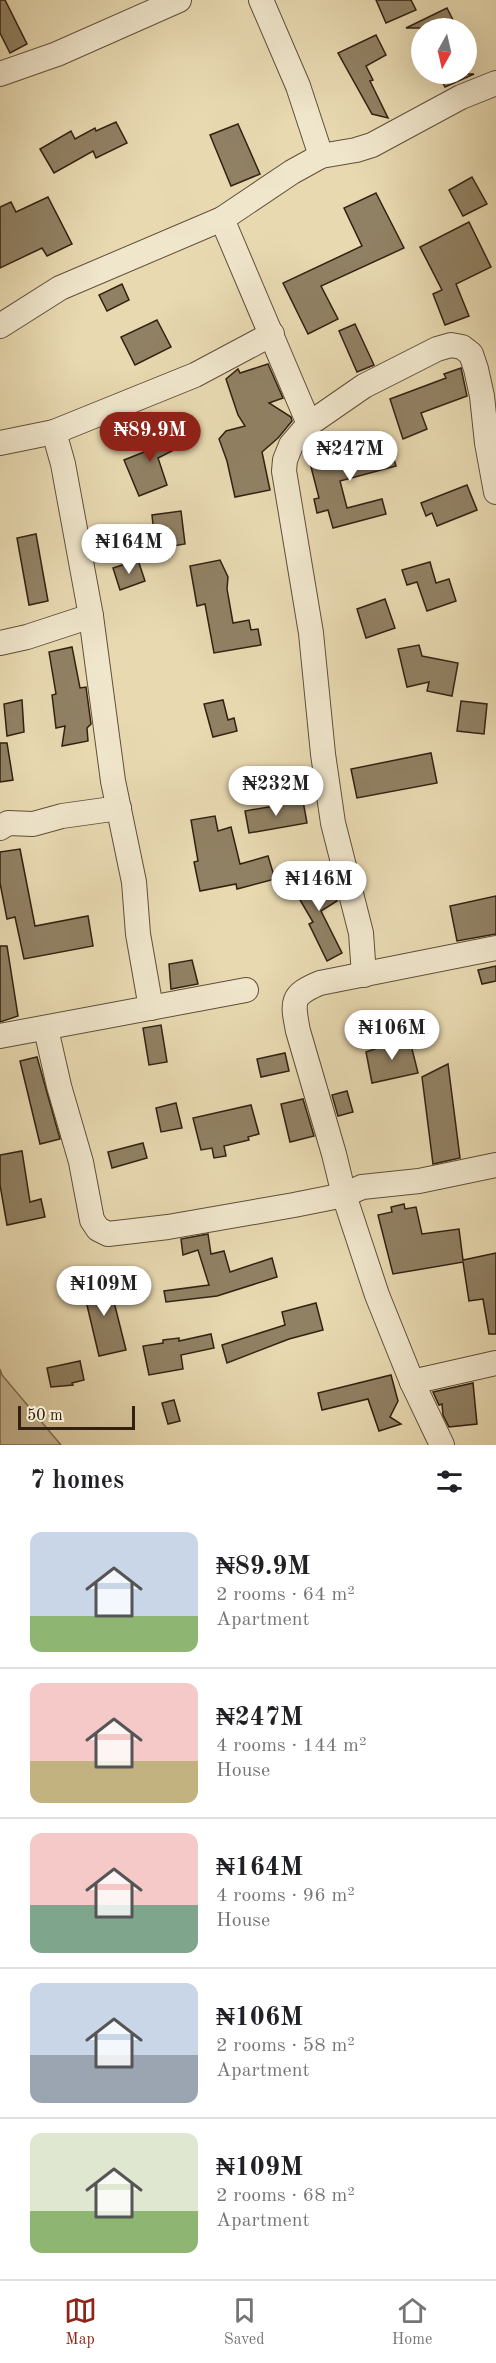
<!DOCTYPE html>
<meta charset="utf-8">
<style>
:root{--surface:#fff;--page:#f2f2f2;--text:#202124;--muted:#757577;--line:#e0e0e0;--accent:#8f2418}
body{margin:0;font-family:"Old Standard TT",serif;background:var(--page);color:var(--text);height:100vh;display:flex;flex-direction:column;font-size:22px;white-space:nowrap}
*{box-sizing:border-box;margin:0}
p{font-size:20px;color:var(--muted)}
.icon{flex:none;width:33px;height:33px;fill:none;stroke:currentColor;stroke-width:2;stroke-linecap:round;stroke-linejoin:round}
.map{position:relative;height:1445px;overflow:hidden}
.side{display:flex;flex-direction:column;background:var(--surface);flex:1}
.side>*{flex:none}
.needle{width:39px;rotate:188deg}
.buttons{position:absolute;left:411px;top:18px;display:grid;gap:12px}
.buttons a{display:grid;place-items:center;width:66px;height:66px;border-radius:50%;background:var(--surface);box-shadow:0 6px 24px #0002;font-size:30px}
.scale{position:absolute;left:18px;bottom:15px;width:117px;box-sizing:border-box;padding-left:6px;border:3px solid #322111;border-top:0;font-size:16px;line-height:21px;white-space:nowrap;color:#322111;-webkit-text-stroke:4px #f0e6cc;paint-order:stroke}
.price{position:absolute;translate:-50% -51px;padding:0 14px;border-radius:21px;background:#fff;color:#222;font-size:20px;line-height:39px;filter:drop-shadow(0 2px 3px #0008)}
.price::after{content:'';position:absolute;left:50%;top:36px;width:18px;height:14px;margin-left:-9px;background:inherit;clip-path:polygon(0 0,100% 0,50% 100%)}
.price.on{background:var(--accent);color:#fff}
ul{padding:0;list-style:none}
li{display:flex;align-items:center;gap:18px;height:150px;padding:0 30px}
li+li{border-top:2px solid var(--line)}
li span{display:grid;place-items:center;flex:none;width:168px;height:120px;border-radius:12px;color:#555}
li>.icon{margin-inline-start:auto}
span .icon{width:72px;height:72px;fill:#fffc;stroke-width:1}
li b{font-size:26px}
h2{display:flex;justify-content:space-between;align-items:center;height:72px;padding:0 30px;font-size:26px}
.tab-bar{display:flex;justify-content:space-around;align-items:center;height:84px;border-top:2px solid var(--line);background:var(--surface);font-size:16px;color:var(--muted)}
.tab-bar a{display:grid;justify-items:center;gap:3px}
.tab-bar .on{color:var(--accent)}
.map>svg:first-child{display:block}
</style>
<div class="map">
<svg width="496" height="1445" viewBox="0 0 496 1445">
<rect width="100%" height="100%" fill="#e8d9b1"/>
<filter id="stains"><feTurbulence type="fractalNoise" baseFrequency=".00333" numOctaves="4"/><feColorMatrix values="0 0 0 0 .2 0 0 0 0 .09 0 0 0 0 .02 0 0 0 .5 -.17"/></filter>
<radialGradient id="worn" r=".72"><stop offset=".6" stop-color="#630" stop-opacity="0"/><stop offset="1" stop-color="#630" stop-opacity=".3"/></radialGradient>
<polygon fill="#c9ba96" stroke="#7e6e54" stroke-width="1.5" points="0,1369 2,1375 61,1445 0,1445"/>
<g fill="#918164" stroke="#322111" stroke-width="1.5">
<polygon points="0,0 5,0 27,44 10,53 0,33"/>
<polygon points="376,0 411,0 416,10 386,23"/>
<polygon points="447,8 457,28 406,28"/>
<polygon points="376,35 386,55 366,66 373,80 370,81 388,118 372,114 338,53"/>
<polygon points="438,74 474,74 445,87"/>
<polygon points="116,122 127,143 96,158 93,151 54,173 40,149 71,131 75,139 95,128 96,131"/>
<polygon points="238,124 260,174 231,186 210,135"/>
<polygon points="472,177 487,204 463,216 449,190"/>
<polygon points="376,193 404,248 321,286 338,319 308,334 283,283 362,246 344,208"/>
<polygon points="48,197 72,244 47,256 42,248 0,268 0,207 11,202 16,212"/>
<polygon points="469,222 491,267 456,284 469,316 445,325 433,294 442,290 420,247"/>
<polygon points="122,284 129,300 107,311 99,295"/>
<polygon points="157,320 171,347 135,365 121,337"/>
<polygon points="355,324 374,365 357,372 339,331"/>
<polygon points="268,364 283,398 269,403 291,417 292,421 278,438 262,452 270,490 235,497 227,461 219,439 226,431 245,426 238,415 226,379 238,369 240,373"/>
<polygon points="461,368 467,396 421,413 427,429 403,439 390,399 446,378 444,374"/>
<polygon points="162,425 174,450 158,458 167,485 139,496 124,460 154,448 146,432"/>
<polygon points="388,440 396,466 340,481 347,508 382,499 386,514 333,528 328,510 317,513 314,499 319,498 310,463 354,453 353,449"/>
<polygon points="467,485 477,510 437,526 432,513 426,516 421,503"/>
<polygon points="181,511 185,544 162,548 161,543 155,544 152,515"/>
<polygon points="36,534 48,601 29,605 17,538"/>
<polygon points="138,560 145,581 120,590 113,568"/>
<polygon points="220,560 228,577 227,589 233,623 249,620 251,630 258,629 261,645 214,653 205,604 197,606 190,566"/>
<polygon points="430,562 436,583 449,579 456,601 427,611 417,582 407,585 402,570"/>
<polygon points="385,599 395,628 366,638 357,609"/>
<polygon points="419,645 422,656 458,663 452,696 427,691 429,682 407,687 398,649"/>
<polygon points="72,647 80,688 86,687 91,724 87,728 88,741 62,746 65,726 56,728 52,695 56,694 49,652"/>
<polygon points="22,700 24,732 7,736 4,704"/>
<polygon points="223,700 228,720 234,718 237,731 213,737 204,704"/>
<polygon points="461,701 487,704 484,734 457,731"/>
<polygon points="0,743 7,743 13,780 0,782"/>
<polygon points="431,753 437,783 357,798 351,769"/>
<polygon points="303,801 307,823 249,833 245,811"/>
<polygon points="215,816 218,831 231,827 240,864 268,856 275,879 237,889 236,884 200,891 194,862 198,861 191,820"/>
<polygon points="20,849 35,926 88,916 93,946 24,959 15,917 7,919 0,883 0,852"/>
<polygon points="320,872 337,901 321,911 342,953 327,961 309,924 313,922 293,888"/>
<polygon points="496,896 496,934 457,941 450,906"/>
<polygon points="0,946 7,946 18,1016 0,1022"/>
<polygon points="192,960 198,984 171,989 169,964"/>
<polygon points="496,966 496,981 482,984 478,970"/>
<polygon points="161,1025 167,1062 149,1065 143,1028"/>
<polygon points="409,1037 418,1073 372,1083 366,1052"/>
<polygon points="285,1053 289,1071 261,1077 257,1059"/>
<polygon points="37,1057 60,1139 40,1144 20,1061"/>
<polygon points="448,1064 460,1158 433,1164 422,1077"/>
<polygon points="347,1091 353,1112 338,1116 332,1095"/>
<polygon points="303,1099 314,1136 290,1142 281,1104"/>
<polygon points="176,1103 182,1128 161,1132 156,1108"/>
<polygon points="251,1105 259,1134 248,1137 249,1140 224,1146 226,1156 214,1158 212,1148 201,1150 193,1118"/>
<polygon points="143,1143 147,1158 112,1168 108,1152"/>
<polygon points="22,1151 30,1202 41,1199 45,1217 7,1225 0,1185 0,1155"/>
<polygon points="404,1204 405,1209 416,1207 422,1234 459,1229 463,1260 496,1253 496,1334 489,1334 483,1299 469,1301 463,1262 393,1274 378,1215 392,1212 391,1207"/>
<polygon points="208,1234 211,1254 224,1251 230,1272 272,1258 277,1277 217,1296 166,1302 164,1291 209,1285 198,1250 183,1255 181,1239"/>
<polygon points="108,1278 126,1350 99,1356 82,1284"/>
<polygon points="316,1303 323,1330 289,1339 227,1363 222,1345 285,1325 282,1312"/>
<polygon points="211,1334 214,1348 181,1355 183,1369 149,1375 143,1346 163,1343 163,1340 179,1338 179,1341"/>
<polygon points="80,1361 84,1380 72,1383 73,1385 51,1387 47,1368"/>
<polygon points="391,1375 398,1401 390,1417 401,1424 379,1431 368,1399 322,1410 318,1393"/>
<polygon points="473,1383 477,1424 449,1427 443,1415 442,1404 439,1405 433,1392"/>
<polygon points="174,1400 180,1421 168,1424 162,1403"/>
</g>
<g fill="none" stroke-linecap="round" stroke-linejoin="round">
<defs>
<g id="minor">
<polyline points="261,0 298,86 321,156"/>
<polyline points="0,74 57,54 179,0"/>
<polyline points="222,219 309,424"/>
<polyline points="0,326 60,288 222,219 292,172 321,156 356,150 372,145 461,97 496,83"/>
<polyline points="0,443 54,432"/>
<polyline points="0,643 27,637 91,616"/>
<polyline points="0,828 8,823 33,824 62,816 119,808"/>
<polyline points="364,975 361,933 333,823 323,754 311,633 284,471 285,460 291,445 309,424 364,386 437,349 451,345 462,347 471,354 476,369 482,396 487,443 496,492"/>
<polyline points="151,1008 138,934 134,882 113,781 91,616 63,464 54,432 195,375 272,334"/>
<polyline points="46,1029 59,1086 81,1162 92,1220 98,1229 108,1234 168,1227 294,1205 344,1195 362,1187 419,1181 496,1165"/>
<polyline points="0,1036 246,990"/>
<polyline points="412,1382 496,1363"/>
<path d="M442 1445 412 1382 377 1295 344 1195 334 1154 298 1031C292 1001 291 995 320 983L496 948"/>
</g>
</defs>
<use href="#minor" stroke="#604f39" stroke-width="26"/>
<use href="#minor" stroke="#f0e6cc" stroke-width="24"/>
</g>
<rect width="100%" height="100%" filter="url(#stains)"/>
<rect width="100%" height="100%" fill="url(#worn)"/>
</svg>
<div class="buttons">
<a><svg class="needle" viewBox="-14 -14 28 28"><path d="M0-13l5 13h-10z" fill="#e53935"/><path d="M0 13l5-13h-10z" fill="#757577"/></svg></a>
</div>
<div class="scale">50 m</div>
<b class="price on" style="left:150px;top:463px">₦89.9M</b>
<b class="price" style="left:350px;top:482px">₦247M</b>
<b class="price" style="left:129px;top:575px">₦164M</b>
<b class="price" style="left:276px;top:817px">₦232M</b>
<b class="price" style="left:319px;top:912px">₦146M</b>
<b class="price" style="left:392px;top:1061px">₦106M</b>
<b class="price" style="left:104px;top:1317px">₦109M</b>
</div>
<section class="side">
<h2>7 homes<svg class="icon" aria-label="filters" viewBox="0 0 24 24"><path d="M4 7h16M4 17h16"/><circle cx="9" cy="7" r="2"/><circle cx="15" cy="17" r="2"/></svg></h2>
<ul>
<li><span style="background:linear-gradient(#c9d6e8 70%,#8fb573 0)"><svg class="icon" aria-label="home" viewBox="0 0 24 24"><path d="M3 11l9-7 9 7M6 9v11h12V9"/></svg></span><div><b>₦89.9M</b><p>2 rooms · 64 m²</p><p>Apartment</p></div></li>
<li><span style="background:linear-gradient(#f6c9c9 65%,#c2b280 0)"><svg class="icon" aria-label="home" viewBox="0 0 24 24"><path d="M3 11l9-7 9 7M6 9v11h12V9"/></svg></span><div><b>₦247M</b><p>4 rooms · 144 m²</p><p>House</p></div></li>
<li><span style="background:linear-gradient(#f6c9c9 60%,#7fa58c 0)"><svg class="icon" aria-label="home" viewBox="0 0 24 24"><path d="M3 11l9-7 9 7M6 9v11h12V9"/></svg></span><div><b>₦164M</b><p>4 rooms · 96 m²</p><p>House</p></div></li>
<li><span style="background:linear-gradient(#c9d6e8 60%,#9aa5b1 0)"><svg class="icon" aria-label="home" viewBox="0 0 24 24"><path d="M3 11l9-7 9 7M6 9v11h12V9"/></svg></span><div><b>₦106M</b><p>2 rooms · 58 m²</p><p>Apartment</p></div></li>
<li><span style="background:linear-gradient(#dfe7d0 65%,#8fb573 0)"><svg class="icon" aria-label="home" viewBox="0 0 24 24"><path d="M3 11l9-7 9 7M6 9v11h12V9"/></svg></span><div><b>₦109M</b><p>2 rooms · 68 m²</p><p>Apartment</p></div></li>
</ul>
</section>
<nav class="tab-bar">
<a class="on"><svg class="icon" aria-label="map" viewBox="0 0 24 24"><path d="M3 6l6-2 6 2 6-2v14l-6 2-6-2-6 2zM9 4v14M15 6v14"/></svg>Map</a>
<a><svg class="icon" aria-label="saved" viewBox="0 0 24 24"><path d="M7 4h10v16l-5-4-5 4z"/></svg>Saved</a>
<a><svg class="icon" aria-label="home" viewBox="0 0 24 24"><path d="M3 11l9-7 9 7M6 9v11h12V9"/></svg>Home</a>
</nav>
